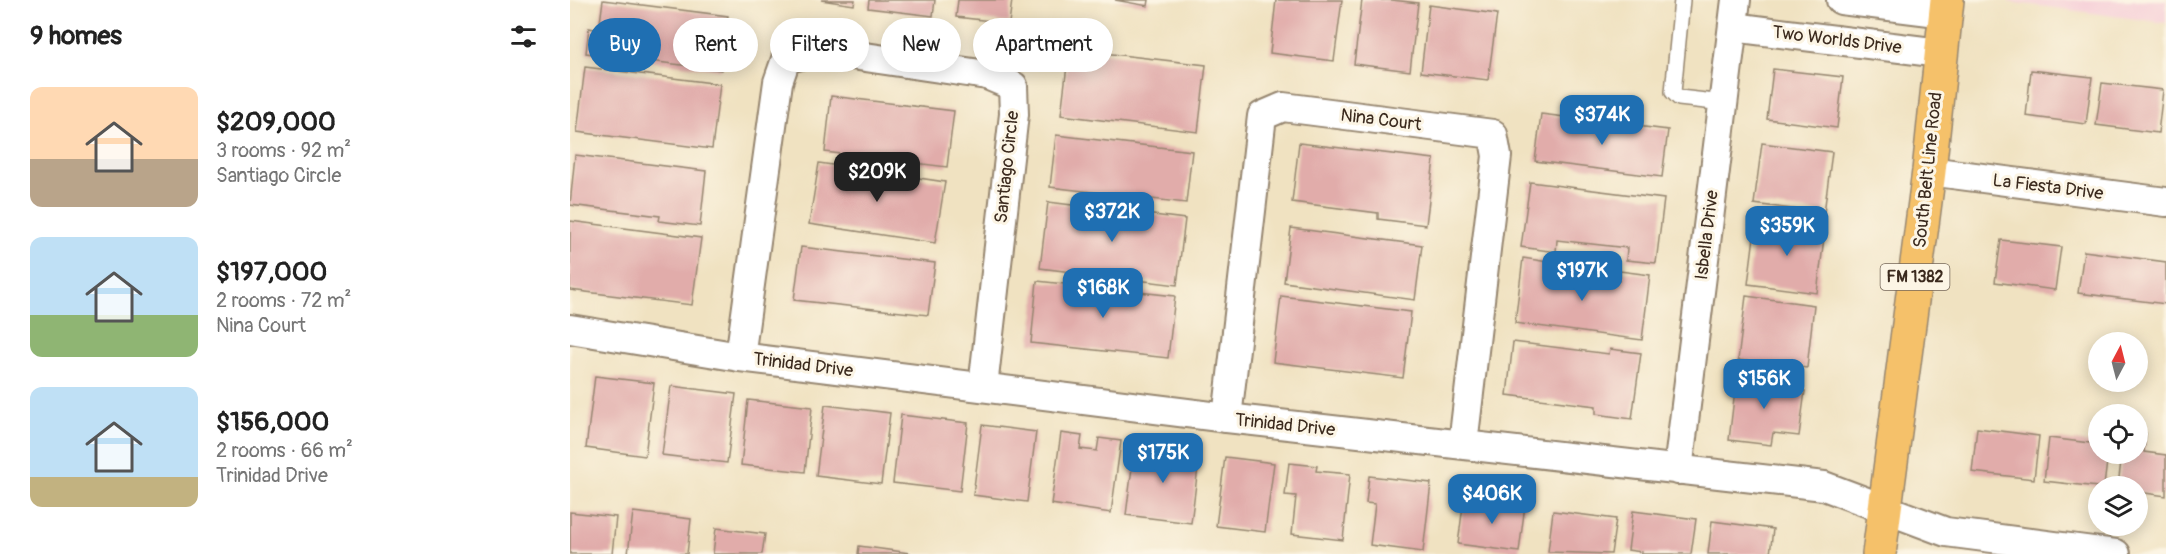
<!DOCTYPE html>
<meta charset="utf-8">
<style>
:root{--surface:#fff;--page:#f2f2f2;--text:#222;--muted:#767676;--accent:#1f6fb2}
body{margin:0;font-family:Pangolin,sans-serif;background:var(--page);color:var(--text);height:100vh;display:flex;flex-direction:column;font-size:22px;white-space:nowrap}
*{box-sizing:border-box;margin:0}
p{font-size:20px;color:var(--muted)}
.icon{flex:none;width:33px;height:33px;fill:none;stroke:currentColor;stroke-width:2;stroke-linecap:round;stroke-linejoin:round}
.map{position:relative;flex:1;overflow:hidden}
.details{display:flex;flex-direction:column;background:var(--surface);width:570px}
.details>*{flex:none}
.guide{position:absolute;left:18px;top:18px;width:570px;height:54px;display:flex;gap:12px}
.needle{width:39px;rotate:7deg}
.fabs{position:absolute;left:1518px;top:332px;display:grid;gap:12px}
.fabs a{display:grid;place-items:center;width:60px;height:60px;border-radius:50%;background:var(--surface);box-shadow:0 3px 15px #0003;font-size:30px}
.price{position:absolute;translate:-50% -51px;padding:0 14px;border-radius:12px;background:var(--accent);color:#fff;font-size:20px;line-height:39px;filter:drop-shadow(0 2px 3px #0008)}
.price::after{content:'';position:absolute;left:50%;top:36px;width:18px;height:14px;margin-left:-9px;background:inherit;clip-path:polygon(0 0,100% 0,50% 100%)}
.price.selected{background:#222;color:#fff}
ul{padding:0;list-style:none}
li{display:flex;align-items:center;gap:18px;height:150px;padding:0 30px}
li span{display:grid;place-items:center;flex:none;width:168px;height:120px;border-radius:12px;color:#555}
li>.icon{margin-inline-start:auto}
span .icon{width:72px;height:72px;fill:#fffc;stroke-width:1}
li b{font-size:26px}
h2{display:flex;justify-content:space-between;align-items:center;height:72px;padding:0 30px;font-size:26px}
.pill{padding:0 21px;border-radius:27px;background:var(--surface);box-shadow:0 3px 15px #0003;font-size:21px;line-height:54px}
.pill.selected{background:var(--accent);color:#fff}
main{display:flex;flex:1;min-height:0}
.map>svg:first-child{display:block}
</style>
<main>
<section class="details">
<h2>9 homes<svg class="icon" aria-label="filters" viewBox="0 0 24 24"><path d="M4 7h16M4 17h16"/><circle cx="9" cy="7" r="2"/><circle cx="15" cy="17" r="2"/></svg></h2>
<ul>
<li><span style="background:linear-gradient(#ffd9b3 60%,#b9a48a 0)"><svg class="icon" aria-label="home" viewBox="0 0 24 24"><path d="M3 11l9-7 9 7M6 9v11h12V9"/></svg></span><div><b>$209,000</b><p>3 rooms · 92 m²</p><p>Santiago Circle</p></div></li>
<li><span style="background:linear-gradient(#bfe0f5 65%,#8fb573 0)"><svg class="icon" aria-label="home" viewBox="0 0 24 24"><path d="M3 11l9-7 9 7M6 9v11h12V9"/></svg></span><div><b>$197,000</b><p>2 rooms · 72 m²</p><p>Nina Court</p></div></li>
<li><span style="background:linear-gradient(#bfe0f5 75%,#c2b280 0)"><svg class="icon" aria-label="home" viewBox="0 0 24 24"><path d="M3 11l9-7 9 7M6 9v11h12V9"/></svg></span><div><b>$156,000</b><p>2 rooms · 66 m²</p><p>Trinidad Drive</p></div></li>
</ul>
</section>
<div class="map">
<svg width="1596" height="554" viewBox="0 0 1596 554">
<rect width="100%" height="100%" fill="#fcf5e5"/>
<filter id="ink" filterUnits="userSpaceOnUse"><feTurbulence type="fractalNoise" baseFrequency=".0167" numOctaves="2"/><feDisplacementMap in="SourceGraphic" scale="12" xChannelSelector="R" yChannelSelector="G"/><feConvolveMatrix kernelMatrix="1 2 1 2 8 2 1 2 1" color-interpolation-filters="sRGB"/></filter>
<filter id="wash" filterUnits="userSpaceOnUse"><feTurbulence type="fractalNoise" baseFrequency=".008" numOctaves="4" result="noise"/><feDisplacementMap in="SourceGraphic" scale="24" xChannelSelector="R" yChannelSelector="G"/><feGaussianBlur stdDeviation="1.35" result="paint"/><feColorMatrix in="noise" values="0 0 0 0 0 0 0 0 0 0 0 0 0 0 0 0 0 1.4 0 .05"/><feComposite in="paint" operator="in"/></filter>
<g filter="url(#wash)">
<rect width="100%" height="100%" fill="#f0e2c1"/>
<polygon fill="#f6cfd8" points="1439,0 1596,0 1596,23 1439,2"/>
<g id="blocks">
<g fill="#e1acaa">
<polygon points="33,0 158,16 151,70 16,53 19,28 29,30"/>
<polygon points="251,0 285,0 284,5"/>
<polygon points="299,0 365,0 363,16 298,8"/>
<polygon points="388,0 442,0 439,23 386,17"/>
<polygon points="545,0 579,0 578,6"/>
<polygon points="706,0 772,0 764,61 700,53"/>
<polygon points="792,0 822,0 848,3 840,71 784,64"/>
<polygon points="859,5 927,14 918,80 851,72"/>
<polygon points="499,49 636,65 628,132 491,115"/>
<polygon points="15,67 150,84 142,149 7,132"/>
<polygon points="1203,69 1273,77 1267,128 1197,119"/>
<polygon points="1461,70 1522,77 1516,124 1456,116"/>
<polygon points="1532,83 1593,90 1588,133 1526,125"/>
<polygon points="261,96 384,111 377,167 255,152"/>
<polygon points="971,114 1098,130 1092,177 965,161"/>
<polygon points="486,135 622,151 616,203 480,187"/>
<polygon points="729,143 864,159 856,225 808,219 808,213 722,202"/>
<polygon points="1192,143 1262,152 1254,213 1184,204"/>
<polygon points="5,155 136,171 130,226 89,221 90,216 0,205"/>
<polygon points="249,163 375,182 365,243 239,224"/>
<polygon points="960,182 1094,199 1086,263 1056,260 1057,248 987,240 986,252 951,247"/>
<polygon points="478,202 615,219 607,285 470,268"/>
<polygon points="0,221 131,238 122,305 0,290"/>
<polygon points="1186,221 1255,230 1247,293 1178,284"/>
<polygon points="721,228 852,245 845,300 714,282"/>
<polygon points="1431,240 1491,247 1485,290 1425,282"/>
<polygon points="231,247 365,263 358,315 224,300"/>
<polygon points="1514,251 1596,262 1596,304 1508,293"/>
<polygon points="953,258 985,263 983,273 1049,281 1050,271 1080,275 1072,340 945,323"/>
<polygon points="467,281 605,296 598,358 461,343"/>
<polygon points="711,296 841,312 833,378 703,362"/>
<polygon points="1176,296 1244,305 1237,368 1168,360"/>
<polygon points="943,342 1039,354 1040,349 1071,353 1062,419 1026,414 1026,406 937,395"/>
<polygon points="1167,373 1203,378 1201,387 1235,391 1229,436 1203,433 1201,445 1159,440"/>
<polygon points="25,376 84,383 75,456 16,448"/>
<polygon points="101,386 166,394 157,463 92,455"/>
<polygon points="178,400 242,407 235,472 171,465"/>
<polygon points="255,405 320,413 311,484 246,476"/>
<polygon points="331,415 398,423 390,491 323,483"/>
<polygon points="412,425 466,432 457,502 403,495"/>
<polygon points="1407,428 1469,436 1464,479 1402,472"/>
<polygon points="1568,431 1576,433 1574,452 1596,455 1596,496 1568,492 1568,486 1548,486 1552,453 1568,453"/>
<polygon points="491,433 512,436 510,449 527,451 529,438 551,441 541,513 481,504"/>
<polygon points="1479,438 1528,444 1528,453 1538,453 1534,486 1528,487 1474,481"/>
<polygon points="565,444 630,452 621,523 556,515"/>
<polygon points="655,457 704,463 695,532 646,526"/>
<polygon points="719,463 747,466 746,471 780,474 773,540 722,534 726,496 715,495"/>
<polygon points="799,476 861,483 853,552 800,545 805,504 796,503"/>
<polygon points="894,498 955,505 949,552 888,544"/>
<polygon points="983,511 1046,519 1041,554 978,552"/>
<polygon points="1063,511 1126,519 1121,554 1071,554 1072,552 1058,550"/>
<polygon points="0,512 46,517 42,554 0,554"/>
<polygon points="63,512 121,519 117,554 58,554"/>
<polygon points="1142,521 1203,529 1200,554 1138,554"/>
<polygon points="146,528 195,534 192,554 143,554"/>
<polygon points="289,546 340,553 340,554 288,554"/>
</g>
</g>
</g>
<g filter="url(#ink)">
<use href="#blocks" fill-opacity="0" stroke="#968670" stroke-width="1.5"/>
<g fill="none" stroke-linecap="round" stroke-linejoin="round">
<defs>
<polyline id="service" points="1112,0 1103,92 1109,98 1154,103"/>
<g id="minor">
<polyline points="1271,0 1376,13"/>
<polyline points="1163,27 1370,53"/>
<polyline points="1359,171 1596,202"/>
<polyline points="0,329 170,357 657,418 1254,486 1376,532 1546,554"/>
<polyline points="170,357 208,82 216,59 248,50 417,75 443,86 444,114 413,387"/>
<polyline points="657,418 692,116 713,107 923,134 927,156 893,444"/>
<polyline points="1108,470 1166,0"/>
</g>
<polyline id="primary" points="1309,554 1359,171 1377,0"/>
</defs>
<use href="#service" stroke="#968670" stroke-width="18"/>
<use href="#minor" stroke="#968670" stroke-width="32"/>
<use href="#primary" stroke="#968670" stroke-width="36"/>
<use href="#service" stroke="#fff" stroke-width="15"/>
<use href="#minor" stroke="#fff" stroke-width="28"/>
<use href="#primary" stroke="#f5c16b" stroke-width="33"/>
</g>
</g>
<g text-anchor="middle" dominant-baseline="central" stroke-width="6" stroke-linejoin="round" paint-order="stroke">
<rect fill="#fcf5e5" stroke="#75675a" stroke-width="1.5" x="1310.5" y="264" width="69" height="26" rx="4.5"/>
<g font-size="16" font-weight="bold" fill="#3b2a1e">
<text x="1345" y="277">FM 1382</text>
</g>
<g font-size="18" fill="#3b2a1e" stroke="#fcf5e5">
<text transform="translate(1267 40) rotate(7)">Two Worlds Drive</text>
<text transform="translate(811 120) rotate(7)">Nina Court</text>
<text transform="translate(437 167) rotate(-84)">Santiago Circle</text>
<text transform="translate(1358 170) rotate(-84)">South Belt Line Road</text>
<text transform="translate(1478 187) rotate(7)">La Fiesta Drive</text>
<text transform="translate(1137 235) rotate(-83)">Isbella Drive</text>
<text transform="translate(233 365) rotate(7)">Trinidad Drive</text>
<text transform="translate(715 425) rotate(6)">Trinidad Drive</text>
</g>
</g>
</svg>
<div class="fabs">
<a><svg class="needle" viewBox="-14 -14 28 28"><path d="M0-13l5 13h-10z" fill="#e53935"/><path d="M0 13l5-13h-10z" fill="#767676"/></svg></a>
<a><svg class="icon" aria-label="locate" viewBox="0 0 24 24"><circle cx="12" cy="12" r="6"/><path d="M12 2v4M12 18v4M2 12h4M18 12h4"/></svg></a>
<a><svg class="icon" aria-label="layers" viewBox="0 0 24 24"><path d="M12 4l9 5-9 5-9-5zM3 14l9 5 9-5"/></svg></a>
</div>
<b class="price" style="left:1032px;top:146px">$374K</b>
<b class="price selected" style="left:307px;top:203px">$209K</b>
<b class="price" style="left:542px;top:243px">$372K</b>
<b class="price" style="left:1217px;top:257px">$359K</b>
<b class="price" style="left:1012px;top:302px">$197K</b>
<b class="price" style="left:533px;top:319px">$168K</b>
<b class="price" style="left:1194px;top:410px">$156K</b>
<b class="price" style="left:593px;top:484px">$175K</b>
<b class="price" style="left:922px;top:525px">$406K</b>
<div class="guide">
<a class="pill selected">Buy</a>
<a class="pill">Rent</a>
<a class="pill">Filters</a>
<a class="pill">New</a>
<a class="pill">Apartment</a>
</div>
</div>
</main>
